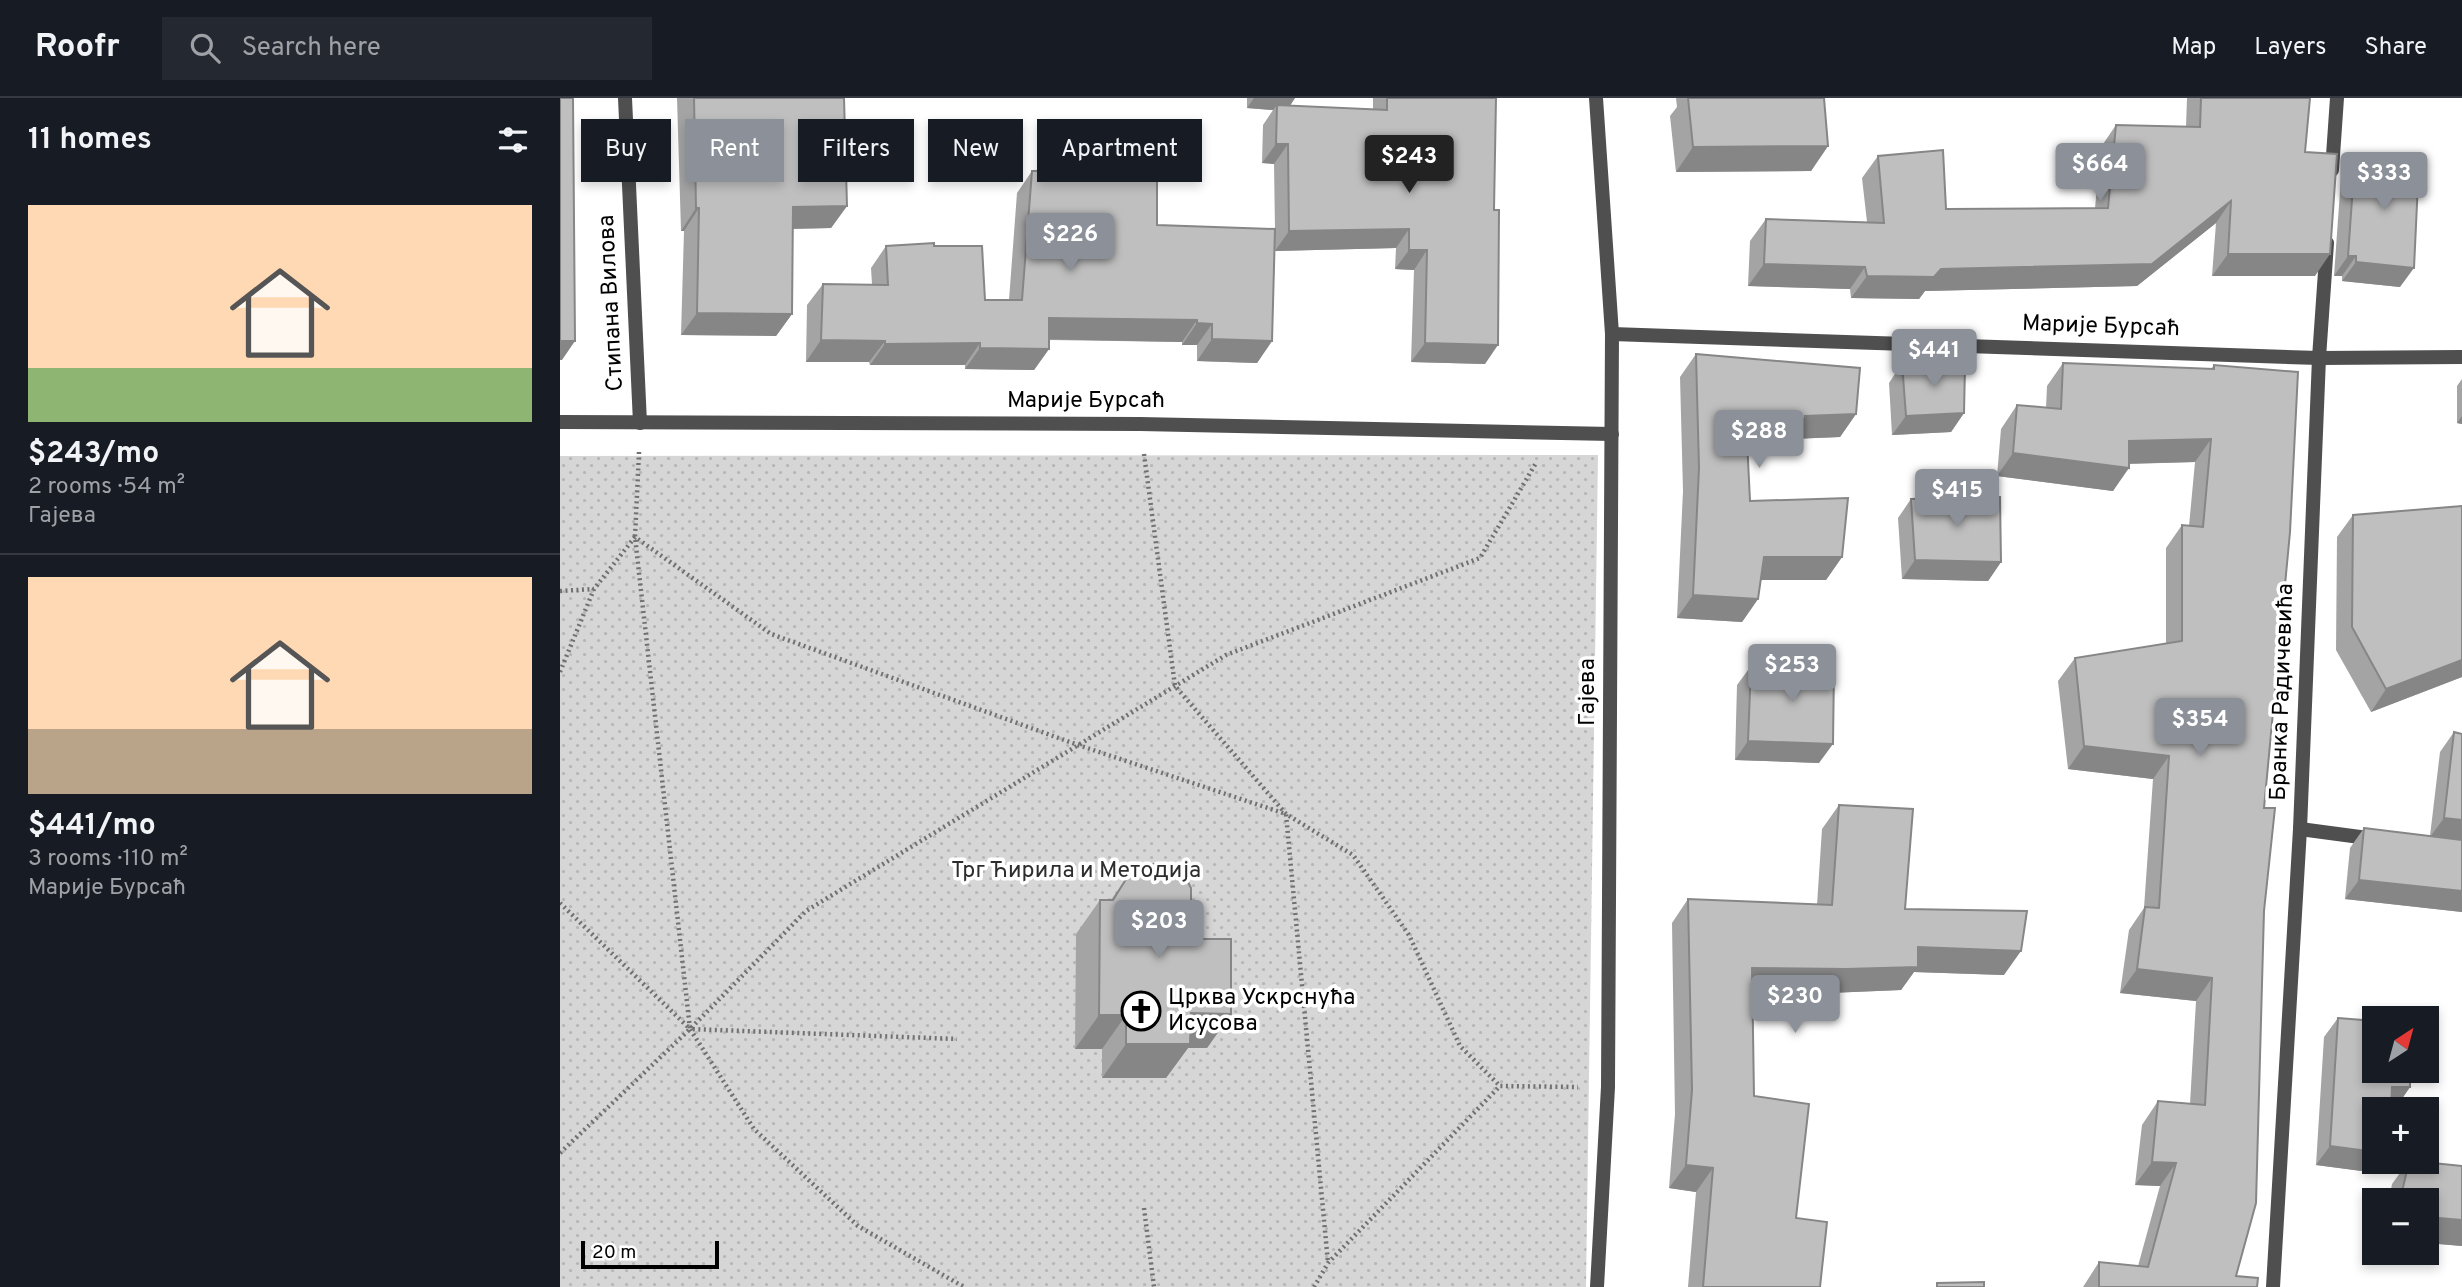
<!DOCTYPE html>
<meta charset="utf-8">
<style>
:root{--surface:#171b24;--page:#242831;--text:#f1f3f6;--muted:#9ea1a6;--line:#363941;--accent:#8c9099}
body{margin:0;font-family:Overpass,sans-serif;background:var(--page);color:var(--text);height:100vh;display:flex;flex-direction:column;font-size:26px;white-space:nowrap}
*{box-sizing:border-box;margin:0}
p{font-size:23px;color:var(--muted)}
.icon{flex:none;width:38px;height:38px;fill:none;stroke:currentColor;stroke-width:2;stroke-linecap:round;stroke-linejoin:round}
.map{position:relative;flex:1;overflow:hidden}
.side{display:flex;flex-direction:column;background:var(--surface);width:560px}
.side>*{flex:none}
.top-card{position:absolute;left:21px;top:21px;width:665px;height:63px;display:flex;gap:14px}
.needle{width:46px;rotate:36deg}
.fabs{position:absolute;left:1802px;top:908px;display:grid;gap:14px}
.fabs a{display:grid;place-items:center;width:77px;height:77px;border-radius:0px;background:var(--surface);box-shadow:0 4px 10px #0003;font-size:35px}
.scale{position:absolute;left:21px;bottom:18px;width:138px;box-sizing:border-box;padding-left:7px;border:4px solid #000;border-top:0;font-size:19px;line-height:24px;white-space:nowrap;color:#000;-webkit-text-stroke:5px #fff;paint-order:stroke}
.price{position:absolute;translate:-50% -60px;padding:0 16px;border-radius:7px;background:var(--accent);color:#fff;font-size:23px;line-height:46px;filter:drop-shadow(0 2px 4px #0008)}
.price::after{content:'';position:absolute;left:50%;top:42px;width:21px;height:16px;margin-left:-10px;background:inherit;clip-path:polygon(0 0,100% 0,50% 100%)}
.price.on{background:#222;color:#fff}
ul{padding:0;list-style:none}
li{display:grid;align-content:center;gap:14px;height:371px;padding:0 28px}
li+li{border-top:2px solid var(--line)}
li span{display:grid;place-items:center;height:217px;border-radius:0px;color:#555}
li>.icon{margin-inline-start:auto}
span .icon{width:126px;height:126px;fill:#fffc;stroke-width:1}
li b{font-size:30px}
h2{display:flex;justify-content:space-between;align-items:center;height:84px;padding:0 28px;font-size:30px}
.tag{padding:0 24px;border-radius:0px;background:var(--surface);box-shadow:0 4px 10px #0003;font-size:24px;line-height:63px}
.tag.on{background:var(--accent);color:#fff}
header{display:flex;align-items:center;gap:42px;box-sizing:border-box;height:98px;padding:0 35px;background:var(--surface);border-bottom:2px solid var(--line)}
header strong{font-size:33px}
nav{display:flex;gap:38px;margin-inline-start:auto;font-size:24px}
.search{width:490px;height:63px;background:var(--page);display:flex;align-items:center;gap:18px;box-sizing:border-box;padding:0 24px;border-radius:0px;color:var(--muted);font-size:26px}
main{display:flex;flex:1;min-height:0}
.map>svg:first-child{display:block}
</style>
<header>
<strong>Roofr</strong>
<div class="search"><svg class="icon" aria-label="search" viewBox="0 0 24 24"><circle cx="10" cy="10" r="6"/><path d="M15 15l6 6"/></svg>Search here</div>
<nav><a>Map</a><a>Layers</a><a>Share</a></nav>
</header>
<main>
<section class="side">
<h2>11 homes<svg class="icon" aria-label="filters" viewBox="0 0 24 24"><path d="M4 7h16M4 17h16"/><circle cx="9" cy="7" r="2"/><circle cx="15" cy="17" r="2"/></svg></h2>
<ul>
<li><span style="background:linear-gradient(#ffd9b3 75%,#8fb573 0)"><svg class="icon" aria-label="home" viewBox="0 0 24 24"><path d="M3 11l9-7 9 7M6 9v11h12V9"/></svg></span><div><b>$243/mo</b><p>2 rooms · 54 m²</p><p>Гајева</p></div></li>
<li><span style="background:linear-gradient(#ffd9b3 70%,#b9a48a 0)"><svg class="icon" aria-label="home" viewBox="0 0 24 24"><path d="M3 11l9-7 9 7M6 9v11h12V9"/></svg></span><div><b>$441/mo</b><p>3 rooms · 110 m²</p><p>Марије Бурсаћ</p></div></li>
</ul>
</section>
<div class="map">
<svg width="1902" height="1189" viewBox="0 0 1902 1189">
<defs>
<pattern id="park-dots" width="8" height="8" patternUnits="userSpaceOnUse" patternTransform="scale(1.75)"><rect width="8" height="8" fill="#d6d6d6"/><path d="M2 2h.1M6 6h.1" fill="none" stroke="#b6b6b6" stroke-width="1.8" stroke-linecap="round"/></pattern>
</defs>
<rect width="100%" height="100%" fill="#fff"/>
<polygon fill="url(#park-dots)" points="1038,357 1026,1189 0,1189 0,358"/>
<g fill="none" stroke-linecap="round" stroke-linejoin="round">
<g stroke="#717171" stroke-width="4.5" stroke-dasharray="2 3.5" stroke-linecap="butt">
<polyline points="79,354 75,439 130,931 397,941"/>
<polyline points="584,356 615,588 726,716 793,757 849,837 900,948 940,988"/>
<polyline points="0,493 34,491"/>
<polyline points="0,574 34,491 75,439 211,536 518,647 726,716 768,1165"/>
<polyline points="0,805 130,931 194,1031 298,1128 404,1189"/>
<polyline points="0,1055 130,931 246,813 666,557 920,460 976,365"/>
<polyline points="584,1110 594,1189"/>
<polyline points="754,1189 768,1165 940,988 1018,989"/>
</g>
<g stroke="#4f4f4f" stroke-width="14">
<polyline points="65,0 80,325"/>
<polyline points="1772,72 1777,0"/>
<polyline points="1052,236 1759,260 1902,259"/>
<polyline points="0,324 580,326 1052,336"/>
<polyline points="1740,731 1815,741"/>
<polyline points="1713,1189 1740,731 1759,260 1767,145"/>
</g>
<polyline stroke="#4f4f4f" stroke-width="14" points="1036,0 1052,236 1048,989 1037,1189"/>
</g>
<g fill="#a4a4a4">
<polygon points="117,0 284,0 287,108 271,130 233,131 232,216 216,238 121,237 124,133 121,133"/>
<polygon points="687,0 735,0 730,8 813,11 813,0 936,0 925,266 851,264 854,172 835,171 836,150 715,153 712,243 697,265 637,263 637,247 622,247 622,244 489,242 489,251 474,272 405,271 405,267 310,267 309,264 246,264 247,207 263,186 312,186 311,170 326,148 374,148 425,202 449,202 457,95 472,73 526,72 531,65 597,127 715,131 714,66 702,65 703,27 713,12 687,10"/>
<polygon points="1116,0 1264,0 1268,48 1251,73 1116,74 1110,18 1117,9"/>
<polygon points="1627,0 1750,0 1745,54 1755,178 1652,178 1656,125 1577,188 1365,193 1359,201 1291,200 1290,191 1188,188 1190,143 1206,121 1307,124 1302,80 1318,58 1386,111 1535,110 1541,49 1556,27 1626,29"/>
<polygon points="1795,59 1840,189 1782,183 1782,178 1774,178 1781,79"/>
<polygon points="1136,256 1296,316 1280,339 1231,341 1229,344 1187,344 1190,403 1282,459 1266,482 1201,482 1198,501 1182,524 1117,520 1123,393 1120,279"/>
<polygon points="1342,265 1404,315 1391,334 1332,337 1329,285"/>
<polygon points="1503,265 1651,271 1654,267 1704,710 1704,813 1676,1178 1697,1189 1523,1189 1539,1164 1578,1168 1600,1088 1575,1087 1582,1027 1598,1003 1630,1006 1636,903 1560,895 1569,832 1584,810 1593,681 1508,671 1498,583 1515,560 1606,546 1606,450 1622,427 1629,428 1635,364 1569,366 1553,393 1437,378 1441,331 1457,307 1486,310 1487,288"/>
<polygon points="1902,281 1902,326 1897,325 1897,288"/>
<polygon points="1351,401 1441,464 1428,483 1342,481 1338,420"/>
<polygon points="1793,417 1902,579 1811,614 1776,552 1777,439"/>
<polygon points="1191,568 1259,665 1175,662 1177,587"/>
<polygon points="1894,634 1902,636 1902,814 1785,801 1790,750 1804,730 1870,738 1880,654"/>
<polygon points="1279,707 1345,811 1444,877 1354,874 1341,892 1269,895 1193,894 1194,998 1260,1189 1128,1189 1136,1094 1109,1090 1115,1016 1112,825 1128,801 1257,807 1262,731"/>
<polygon points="568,778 631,841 671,916 647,950 628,950 606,980 542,980 542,951 515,951 516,836 540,802 551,802"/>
<polygon points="1778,920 1850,989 1837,1008 1831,1008 1815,1064 1824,1064 1817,1075 1756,1067 1764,939"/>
<polygon points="1848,1064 1863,1064 1902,1148 1867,1145 1867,1102 1829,1102 1832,1086"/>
</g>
<g fill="#868686">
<polygon points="694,0 735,0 726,13 717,7 713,12 687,10"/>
<polygon points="716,46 728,46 714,66 702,65"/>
<polygon points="1268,48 1251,73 1116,74 1133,49"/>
<polygon points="1671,103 1656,125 1577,188 1365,193 1359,201 1291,200 1307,178 1381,171"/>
<polygon points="287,108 271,130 218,131 233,109"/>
<polygon points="136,110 139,110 124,133 121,133"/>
<polygon points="849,131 836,150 715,153 729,133"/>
<polygon points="849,152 867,152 854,172 835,171"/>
<polygon points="1668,156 1770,156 1755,178 1652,178"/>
<polygon points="1788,158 1796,158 1782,178 1774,178"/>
<polygon points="1796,164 1854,170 1840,189 1782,183"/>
<polygon points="1204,166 1305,169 1290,191 1188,188"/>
<polygon points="137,215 232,216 216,238 121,237"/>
<polygon points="489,220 637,222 622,244 474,241"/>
<polygon points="637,225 652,226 637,247 622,247"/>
<polygon points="652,241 712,243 697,265 637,263"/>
<polygon points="261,242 325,243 309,264 246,264"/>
<polygon points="0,243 15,243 2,262 0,262"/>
<polygon points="420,245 405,267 310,267 325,246"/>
<polygon points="865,245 938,247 925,266 851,264"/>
<polygon points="420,250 489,251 474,272 405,271"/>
<polygon points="1404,315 1391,334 1332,337 1346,318"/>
<polygon points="1296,316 1280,339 1231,341 1229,344 1170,344 1186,321"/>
<polygon points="1902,318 1902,326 1897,325"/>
<polygon points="1651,341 1635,364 1553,366 1569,343"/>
<polygon points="1453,355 1569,370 1553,393 1437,378"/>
<polygon points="1204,459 1282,459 1266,482 1188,482"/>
<polygon points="1355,462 1441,464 1428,483 1342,481"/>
<polygon points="1133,497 1198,501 1182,524 1117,520"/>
<polygon points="1902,562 1902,579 1811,614 1826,591"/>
<polygon points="1188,643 1273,646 1259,665 1175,662"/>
<polygon points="1524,648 1609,658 1593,681 1508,671"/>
<polygon points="1884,720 1902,722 1902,743 1870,739"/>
<polygon points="1799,782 1902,793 1902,814 1785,801"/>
<polygon points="1358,849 1461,853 1444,877 1354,874 1341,892 1269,895 1176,893 1192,870"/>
<polygon points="1577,871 1652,880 1636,903 1560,895"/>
<polygon points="631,915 671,916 647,950 628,950 606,980 542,980 566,946"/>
<polygon points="539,917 566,917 542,951 515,951"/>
<polygon points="1832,989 1850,989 1837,1008 1819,1009"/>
<polygon points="1770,1048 1815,1054 1815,1064 1824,1064 1817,1075 1756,1067"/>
<polygon points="1592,1064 1616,1065 1600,1088 1575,1087"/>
<polygon points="1126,1067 1153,1070 1136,1094 1109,1090"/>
<polygon points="1867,1119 1902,1122 1902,1148 1867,1145"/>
</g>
<g fill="#bfbfbf" stroke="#868686" stroke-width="2">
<polygon points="0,0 13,0 15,243 0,243"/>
<polygon points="134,0 284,0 287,108 233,109 232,216 137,215 139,110 136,110"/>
<polygon points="827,0 936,0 934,112 939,112 938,247 865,245 867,152 849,152 849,131 729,133 728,46 716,46 717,7 827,12"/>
<polygon points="1128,0 1264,0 1268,48 1133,49"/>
<polygon points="1641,0 1750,0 1745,54 1777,56 1770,156 1668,156 1671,103 1592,166 1381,171 1374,179 1307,178 1305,169 1204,166 1206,121 1324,125 1318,58 1383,52 1386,111 1548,110 1556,27 1640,29"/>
<polygon points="1795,59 1859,63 1854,170 1796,164 1796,158 1788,158"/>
<polygon points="531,65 597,66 597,127 715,131 712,243 652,241 652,226 637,225 637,222 489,220 489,251 420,250 420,245 325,246 325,243 261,242 263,186 328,187 326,148 374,145 374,148 422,148 425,202 462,202 472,73 531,72"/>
<polygon points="1136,256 1300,270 1296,316 1245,318 1245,321 1186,321 1190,403 1288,400 1282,459 1204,459 1198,501 1133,497 1139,370"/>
<polygon points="1342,265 1405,268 1404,315 1346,318"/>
<polygon points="1503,265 1654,271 1654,267 1738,274 1730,434 1704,710 1715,710 1704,813 1696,1105 1676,1178 1698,1180 1697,1189 1539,1189 1539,1164 1588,1169 1616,1065 1592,1064 1598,1003 1645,1007 1652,880 1577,871 1585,809 1599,810 1609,658 1524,648 1515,560 1622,543 1622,427 1643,429 1651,341 1569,343 1569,370 1453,355 1457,307 1501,311"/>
<polygon points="1440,399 1441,464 1355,462 1351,401"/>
<polygon points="1902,408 1902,562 1826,591 1792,529 1793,417"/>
<polygon points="1191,568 1274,568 1273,646 1188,643"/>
<polygon points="1894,634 1902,636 1902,722 1884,720"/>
<polygon points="1279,707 1353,711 1345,811 1467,813 1461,853 1358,849 1358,869 1286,871 1192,870 1194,998 1249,1006 1236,1120 1267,1124 1260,1189 1143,1189 1153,1070 1126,1067 1132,992 1128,801 1272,807"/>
<polygon points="1804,730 1902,742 1902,793 1799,782"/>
<polygon points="590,766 602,766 615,770 625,778 631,790 631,841 671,841 671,916 631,915 630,946 566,946 566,917 539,917 540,802 553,802 568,778 578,770"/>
<polygon points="1778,920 1815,923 1815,973 1850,973 1850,989 1832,989 1831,1012 1815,1012 1815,1054 1770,1048"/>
<polygon points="1849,1064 1863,1064 1902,1068 1902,1122 1867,1119 1867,1102 1840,1102"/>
<polygon points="1424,1184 1424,1189 1377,1189 1377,1185"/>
</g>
<defs>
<symbol id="church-ring" viewBox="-11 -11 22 22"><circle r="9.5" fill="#fff" stroke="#000" stroke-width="1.5"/><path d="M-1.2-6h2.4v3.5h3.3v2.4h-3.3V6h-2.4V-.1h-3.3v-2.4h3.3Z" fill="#000"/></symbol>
</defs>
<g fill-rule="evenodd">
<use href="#church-ring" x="559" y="891" width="44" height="44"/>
</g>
<g text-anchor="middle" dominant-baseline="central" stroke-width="7" stroke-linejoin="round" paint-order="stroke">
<g font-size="23" fill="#000" stroke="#fff">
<text transform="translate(52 205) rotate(-93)">Стипана Вилова</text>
<text transform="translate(1541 229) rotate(2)">Марије Бурсаћ</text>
<text x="526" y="303">Марије Бурсаћ</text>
<text transform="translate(1028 594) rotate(-90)">Гајева</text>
<text transform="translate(1723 594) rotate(-88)">Бранка Радичевића</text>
</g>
<g font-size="23" fill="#2d2d2d" stroke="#fff">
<text x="516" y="773">Трг Ћирила и Методија</text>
</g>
<g font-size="23" fill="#000" stroke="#fff" text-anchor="start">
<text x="608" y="900">Црква Ускрснућа<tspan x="608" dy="26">Исусова</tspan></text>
</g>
</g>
</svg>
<div class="fabs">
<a><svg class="needle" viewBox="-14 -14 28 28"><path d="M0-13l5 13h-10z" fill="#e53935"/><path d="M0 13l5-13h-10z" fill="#9ea1a6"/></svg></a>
<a>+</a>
<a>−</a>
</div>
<div class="scale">20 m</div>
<b class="price on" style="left:849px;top:97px">$243</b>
<b class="price" style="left:1540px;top:105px">$664</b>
<b class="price" style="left:1824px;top:114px">$333</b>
<b class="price" style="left:510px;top:175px">$226</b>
<b class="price" style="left:1374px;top:291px">$441</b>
<b class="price" style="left:1199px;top:372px">$288</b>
<b class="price" style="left:1397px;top:431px">$415</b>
<b class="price" style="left:1232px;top:606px">$253</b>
<b class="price" style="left:1640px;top:660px">$354</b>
<b class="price" style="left:599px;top:862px">$203</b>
<b class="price" style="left:1235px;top:937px">$230</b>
<div class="top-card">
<a class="tag">Buy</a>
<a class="tag on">Rent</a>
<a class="tag">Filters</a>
<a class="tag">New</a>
<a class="tag">Apartment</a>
</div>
</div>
</main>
